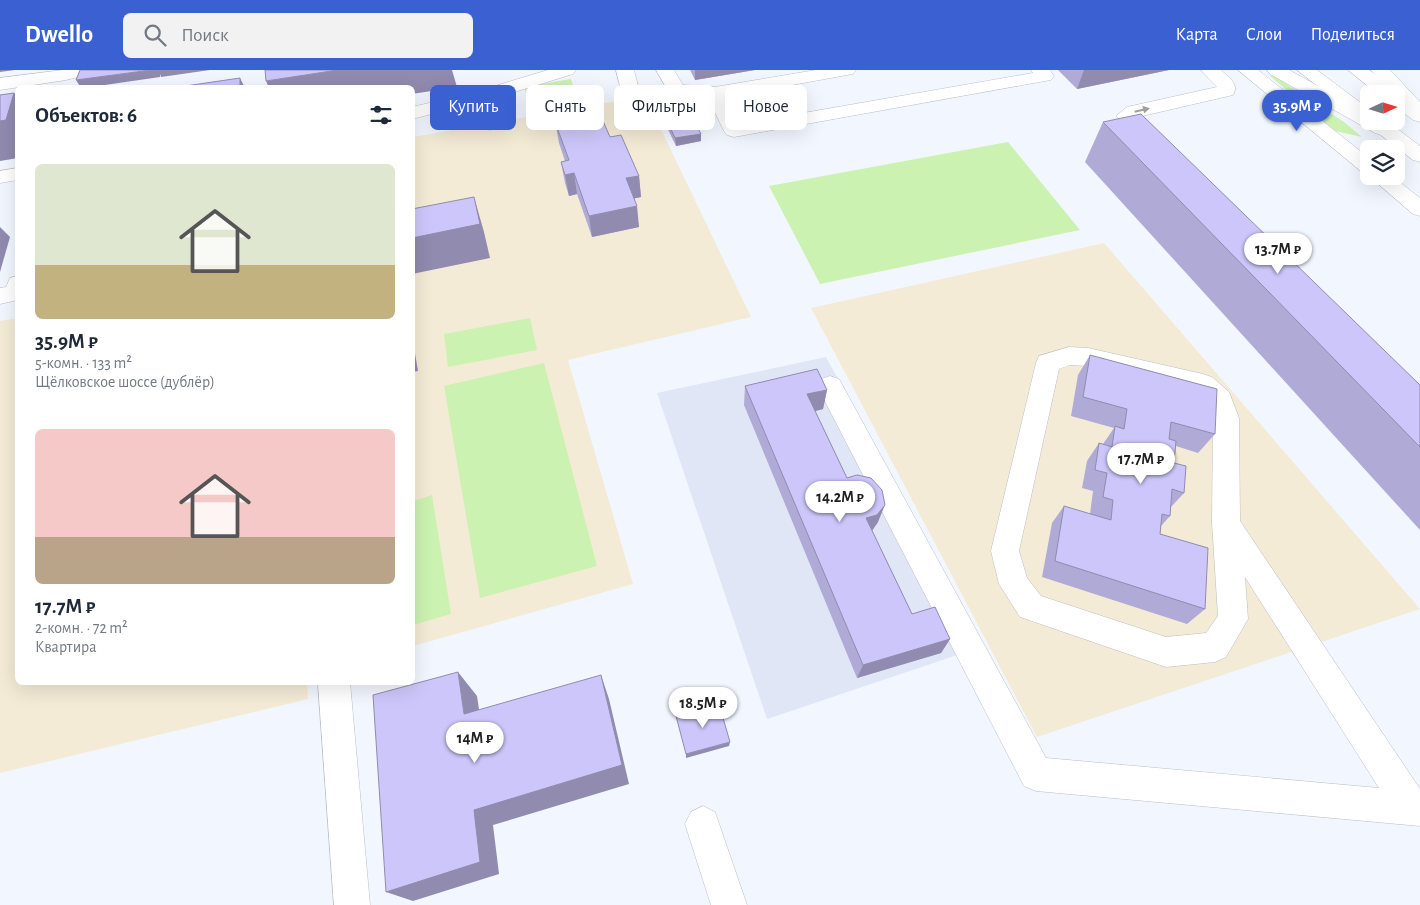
<!DOCTYPE html>
<html lang="ru">
<meta charset="utf-8">
<style>
:root{--surface:#fff;--page:#f2f2f3;--text:#1f2937;--muted:#747a83;--accent:#3a60d1}
body{margin:0;font-family:"Alegreya Sans",sans-serif;background:var(--page);color:var(--text);height:100vh;display:flex;flex-direction:column;font-size:19px;white-space:nowrap}
*{box-sizing:border-box;margin:0}
p{font-size:16px;color:var(--muted)}
.icon{flex:none;width:28px;height:28px;fill:none;stroke:currentColor;stroke-width:2;stroke-linecap:round;stroke-linejoin:round}
.map{position:relative;flex:1;overflow:hidden}
.sheet{position:absolute;left:15px;top:15px;width:400px;height:600px;display:flex;flex-direction:column;background:var(--surface);border-radius:8px;box-shadow:0 5px 20px #0002}
.sheet>*{flex:none}
.top-card{position:absolute;left:430px;top:15px;width:475px;height:45px;display:flex;gap:10px}
.needle{width:32px;rotate:86deg}
.tools{position:absolute;left:1360px;top:15px;display:grid;gap:10px}
.tools a{display:grid;place-items:center;width:45px;height:45px;border-radius:8px;background:var(--surface);box-shadow:0 5px 20px #0002;font-size:25px}
.price{position:absolute;translate:-50% -42px;padding:0 11px;border-radius:18px;background:#fff;color:#222;font-size:16px;line-height:32px;filter:drop-shadow(0 1px 2px #0008)}
.price::after{content:'';position:absolute;left:50%;top:30px;width:15px;height:11px;margin-left:-8px;background:inherit;clip-path:polygon(0 0,100% 0,50% 100%)}
.price.active{background:var(--accent);color:#fff}
ul{padding:0;list-style:none}
li{display:grid;align-content:center;gap:10px;height:265px;padding:0 20px}
li span{display:grid;place-items:center;height:155px;border-radius:8px;color:#555}
li>.icon{margin-inline-start:auto}
span .icon{width:90px;height:90px;fill:#fffc;stroke-width:1}
li b{font-size:21px}
h2{display:flex;justify-content:space-between;align-items:center;height:60px;padding:0 20px;font-size:21px}
.tag{padding:0 18px;border-radius:8px;background:var(--surface);box-shadow:0 5px 20px #0002;font-size:18px;line-height:45px}
.tag.active{background:var(--accent);color:#fff}
header{display:flex;align-items:center;gap:30px;box-sizing:border-box;height:70px;padding:0 25px;background:var(--accent);color:#fff}
header strong{font-size:24px}
nav{display:flex;gap:28px;margin-inline-start:auto;font-size:18px}
.search{width:350px;height:45px;background:var(--page);display:flex;align-items:center;gap:12px;box-sizing:border-box;padding:0 18px;border-radius:8px;color:var(--muted);font-size:19px}
.map>svg:first-child{display:block}
</style>
<header>
<strong>Dwello</strong>
<div class="search"><svg class="icon" aria-label="search" viewBox="0 0 24 24"><circle cx="10" cy="10" r="6"/><path d="M15 15l6 6"/></svg>Поиск</div>
<nav><a>Карта</a><a>Слои</a><a>Поделиться</a></nav>
</header>
<div class="map">
<svg width="1420" height="835" viewBox="0 0 1420 835">
<rect width="100%" height="100%" fill="#f2f6ff"/>
<polygon fill="#e0e6f6" points="826,287 984,576 767,649 657,323"/>
<g fill="#f4ebd6">
<polygon points="645,26 751,247 568,290 633,514 413,576 413,67"/>
<polygon points="1104,173 1420,539 1037,667 811,238"/>
<polygon points="17,248 18,612 307,613 308,629 0,703 0,251"/>
</g>
<g fill="#ccf2b1">
<polygon points="1273,5 1344,52 1362,67 1335,61 1270,6"/>
<polygon points="571,9 579,33 531,41 524,17"/>
<polygon points="1008,72 1080,160 820,214 769,116"/>
<polygon points="530,248 537,280 448,297 444,264"/>
<polygon points="544,293 597,496 480,528 444,316"/>
<polygon points="432,425 451,544 413,555 413,431"/>
</g>
<g fill="none" stroke-linecap="round" stroke-linejoin="round">
<defs>
<g id="minor">
<polygon points="63,0 93,0 90,4 66,10 0,20 0,8"/>
<polygon points="548,0 576,0 573,4 492,29 500,54 497,58 490,60 483,58 475,33 412,49 412,37 472,23"/>
<polygon points="616,0 634,0 641,28 639,32 632,34 625,32 623,28"/>
<polygon points="656,0 674,0 683,15 715,17 816,0 856,0 853,4 847,5 726,27 740,54 1033,3 1031,0 1050,0 1054,6 1051,10 1045,11 734,67 727,65 724,61 708,28 670,24"/>
<path d="M1201 0H1221C1228 7 1240 14 1233 25L1138 47 1161 70 1164 74 1161 78 1154 80 1147 78 1116 46 1127 37 1217 17Z"/>
<polygon points="1238,0 1258,0 1369,88 1369,104 1362,102"/>
<polygon points="1267,0 1289,0 1369,44 1369,51 1382,51 1392,59 1389,63 1382,65 1375,63 1270,4"/>
<polygon points="1371,0 1390,0 1420,32 1420,49 1413,47 1396,28 1396,24 1392,24"/>
<polygon points="18,98 18,110 0,113 0,101"/>
<polygon points="1369,106 1392,106 1420,128 1420,146 1413,144"/>
<polygon points="18,206 18,230 0,234 0,218 6,217 10,208"/>
<path d="M1069 277 1088 278 1203 304 1212 307 1229 322 1239 348 1240 451 1420 719V756L1036 721 1024 716 817 316 821 309 830 306 839 309 1046 688 1379 718 1245 507 1248 549 1226 587 1215 592 1166 597 1020 547 999 514 991 481 1036 293 1039 286ZM1070 295 1088 296 1195 322 1209 334 1213 348 1212 453 1218 546 1206 563 1166 567 1041 526 1027 508 1019 481 1059 299Z"/>
<polygon points="318,612 350,612 370,835 334,835"/>
<polygon points="703,736 715,742 747,835 711,835 685,754 691,742"/>
</g>
<g id="major">
<polygon points="1297,0 1317,0 1369,39 1369,51 1387,51 1420,76 1420,92 1413,90"/>
<polygon points="1348,0 1369,0 1420,37 1420,52 1413,50 1396,37 1396,24 1378,24"/>
</g>
</defs>
<use href="#minor" stroke="#bbbec7" stroke-width="1"/>
<use href="#major" stroke="#bbbec7" stroke-width="1"/>
<use href="#minor" fill="#fff" fill-rule="evenodd"/>
<use href="#major" fill="#fff" fill-rule="evenodd"/>
</g>
<g fill="#b0aad7">
<polygon points="690,0 755,0 695,10"/>
<polygon points="1058,0 1169,0 1077,19"/>
<polygon points="655,25 701,71 676,76 655,33"/>
<polygon points="555,52 610,67 639,106 641,127 634,128 639,157 592,167 577,124 569,126 565,113 561,92 565,91 559,73"/>
<polygon points="1103,52 1420,315 1420,460 1085,92"/>
<polygon points="1090,285 1215,364 1198,383 1176,376 1174,393 1184,423 1171,437 1170,446 1161,456 1160,464 1205,539 1187,554 1042,507 1052,453 1064,436 1090,444 1093,421 1082,418 1087,391 1099,373 1103,374 1114,358 1071,346 1078,305"/>
<polygon points="745,316 827,320 823,339 815,341 847,408 878,452 872,461 912,544 950,569 941,583 857,608 744,335"/>
</g>
<g fill="#908baf">
<polygon points="0,0 15,0 0,2"/>
<polygon points="151,0 210,0 161,7 160,4 160,7 84,18 81,18 76,10"/>
<polygon points="338,0 452,0 457,17 412,24 412,18 269,18 266,11"/>
<polygon points="695,0 755,0 695,10"/>
<polygon points="1084,0 1169,0 1077,19"/>
<polygon points="240,8 245,18 240,18"/>
<polygon points="14,23 18,27 18,88 0,91 0,51"/>
<polygon points="701,64 701,71 676,76 675,68"/>
<polygon points="574,103 577,124 569,126 565,105"/>
<polygon points="639,106 641,127 628,130 626,108"/>
<polygon points="474,127 484,162 490,188 412,204 412,168"/>
<polygon points="637,136 639,157 592,167 589,146"/>
<polygon points="0,157 10,167 0,202"/>
<polygon points="412,266 418,301 412,302"/>
<polygon points="827,320 823,339 804,344 807,324"/>
<polygon points="885,435 878,452 871,462 866,448"/>
<polygon points="950,569 941,583 857,608 863,595"/>
<polygon points="458,602 477,626 483,666 464,644"/>
<polygon points="601,605 609,629 629,714 493,755 499,804 413,831 386,822"/>
<polygon points="730,672 729,676 686,688 686,684"/>
</g>
<g fill="#cdc6fa" stroke="#908baf">
<polygon points="80,0 151,0 76,10"/>
<polygon points="265,0 338,0 266,11"/>
<polygon points="240,8 240,18 172,18"/>
<polygon points="679,21 701,64 675,68 655,25"/>
<polygon points="14,23 6,50 0,51 0,25"/>
<polygon points="600,44 610,67 621,65 639,106 626,108 637,136 589,146 574,103 565,105 561,92 569,90 555,52"/>
<polygon points="1141,44 1420,315 1420,377 1103,52"/>
<polygon points="474,127 480,154 412,168 412,139"/>
<polygon points="1090,285 1217,319 1215,364 1171,352 1169,369 1176,371 1174,393 1186,396 1184,423 1172,419 1170,446 1162,444 1160,464 1208,478 1205,539 1055,491 1064,436 1111,450 1113,430 1103,427 1107,403 1095,400 1099,373 1112,377 1115,356 1124,359 1127,339 1083,327"/>
<polygon points="817,299 827,320 807,324 847,408 857,405 871,408 882,420 885,435 877,445 866,448 912,544 935,537 950,569 863,595 745,316"/>
<polygon points="458,602 464,644 601,605 622,695 474,740 480,792 386,822 373,625"/>
<polygon points="719,634 730,672 686,684 676,646"/>
</g>
<defs><path id="oneway-solid" d="M-6-.8H1V-3.2L6.5 0L1 3.2V.8H-6Z" transform="scale(1.25)"/></defs>
<use fill="#9f9fa0" href="#oneway-solid" transform="translate(1142 40) rotate(-13)"/>
</svg>
<div class="tools">
<a><svg class="needle" viewBox="-14 -14 28 28"><path d="M0-13l5 13h-10z" fill="#e53935"/><path d="M0 13l5-13h-10z" fill="#747a83"/></svg></a>
<a><svg class="icon" aria-label="layers" viewBox="0 0 24 24"><path d="M12 4l9 5-9 5-9-5zM3 14l9 5 9-5"/></svg></a>
</div>
<b class="price active" style="left:1297px;top:62px">35.9M ₽</b>
<b class="price" style="left:1278px;top:205px">13.7M ₽</b>
<b class="price" style="left:1141px;top:415px">17.7M ₽</b>
<b class="price" style="left:840px;top:453px">14.2M ₽</b>
<b class="price" style="left:703px;top:659px">18.5M ₽</b>
<b class="price" style="left:475px;top:694px">14M ₽</b>
<div class="top-card">
<a class="tag active">Купить</a>
<a class="tag">Снять</a>
<a class="tag">Фильтры</a>
<a class="tag">Новое</a>
</div>
<section class="sheet">
<h2>Объектов: 6<svg class="icon" aria-label="filters" viewBox="0 0 24 24"><path d="M4 7h16M4 17h16"/><circle cx="9" cy="7" r="2"/><circle cx="15" cy="17" r="2"/></svg></h2>
<ul>
<li><span style="background:linear-gradient(#dfe7d0 65%,#c2b280 0)"><svg class="icon" aria-label="home" viewBox="0 0 24 24"><path d="M3 11l9-7 9 7M6 9v11h12V9"/></svg></span><div><b>35.9M ₽</b><p>5-комн. · 133 m²</p><p>Щёлковское шоссе (дублёр)</p></div></li>
<li><span style="background:linear-gradient(#f6c9c9 70%,#b9a48a 0)"><svg class="icon" aria-label="home" viewBox="0 0 24 24"><path d="M3 11l9-7 9 7M6 9v11h12V9"/></svg></span><div><b>17.7M ₽</b><p>2-комн. · 72 m²</p><p>Квартира</p></div></li>
</ul>
</section>
</div>
